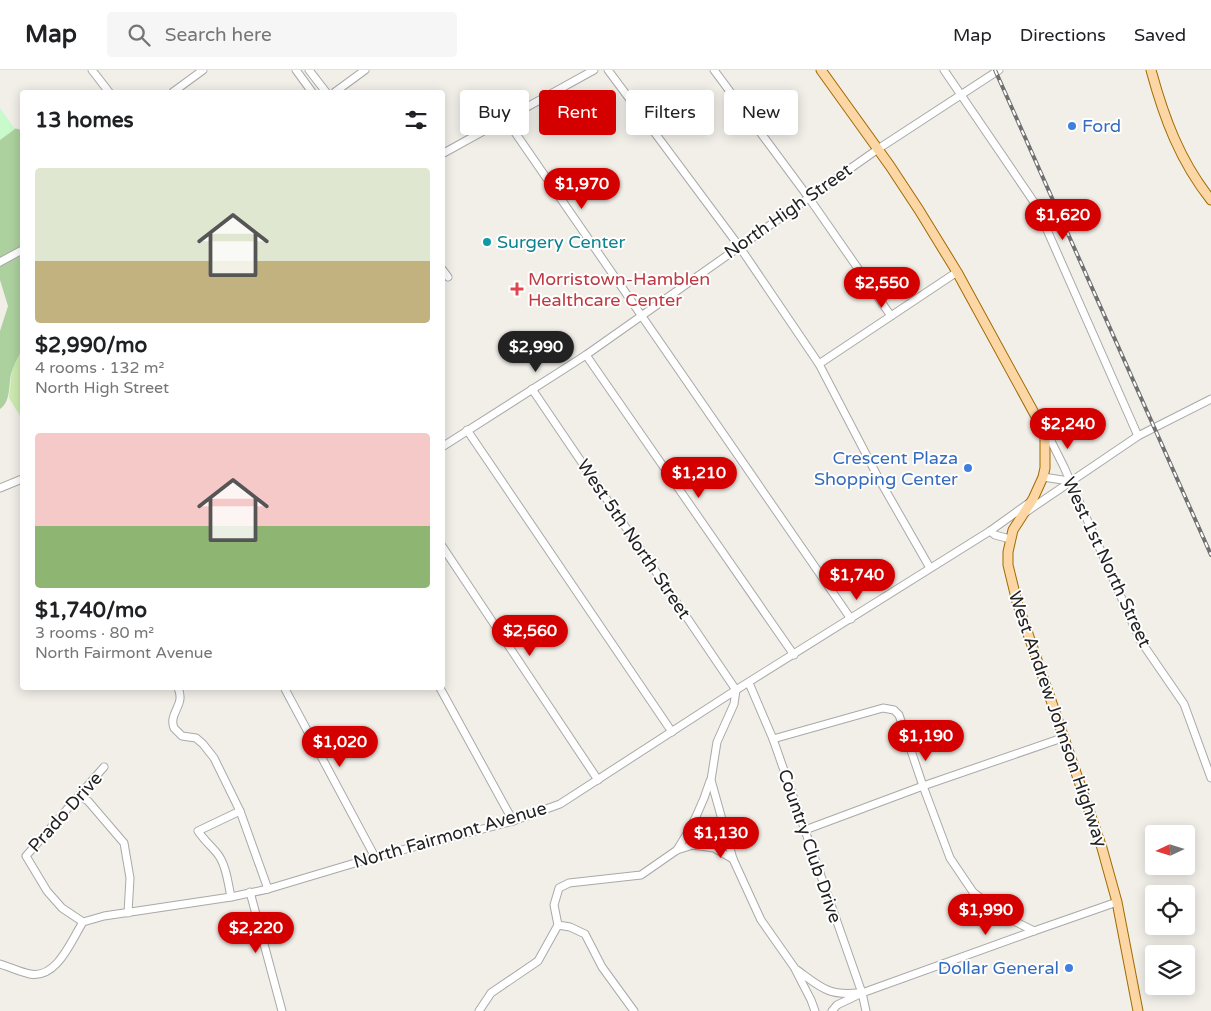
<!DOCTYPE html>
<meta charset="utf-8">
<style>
:root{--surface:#fff;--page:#f6f6f6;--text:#202124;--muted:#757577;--line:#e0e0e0;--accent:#d40000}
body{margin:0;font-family:"Varela Round",sans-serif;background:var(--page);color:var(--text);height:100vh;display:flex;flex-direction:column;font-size:19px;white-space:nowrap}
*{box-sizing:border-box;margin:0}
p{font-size:16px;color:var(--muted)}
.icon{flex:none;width:28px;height:28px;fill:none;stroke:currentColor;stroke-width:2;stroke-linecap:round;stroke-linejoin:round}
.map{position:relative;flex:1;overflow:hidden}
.drawer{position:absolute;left:20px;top:20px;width:425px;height:600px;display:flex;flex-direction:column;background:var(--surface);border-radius:5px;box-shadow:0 2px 12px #0003}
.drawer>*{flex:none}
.banner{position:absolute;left:460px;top:20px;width:475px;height:45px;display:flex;gap:10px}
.needle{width:32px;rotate:266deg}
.tools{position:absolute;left:1145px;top:755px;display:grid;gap:10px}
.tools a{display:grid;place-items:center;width:50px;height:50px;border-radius:5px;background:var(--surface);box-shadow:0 2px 12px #0003;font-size:25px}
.price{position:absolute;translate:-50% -42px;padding:0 11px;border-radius:18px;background:var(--accent);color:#fff;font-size:16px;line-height:32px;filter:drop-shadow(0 1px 2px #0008)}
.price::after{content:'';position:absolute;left:50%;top:30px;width:15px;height:11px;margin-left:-8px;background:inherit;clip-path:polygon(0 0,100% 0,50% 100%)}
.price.active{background:#222;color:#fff}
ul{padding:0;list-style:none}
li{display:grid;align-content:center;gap:10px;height:265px;padding:0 15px}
li span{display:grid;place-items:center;height:155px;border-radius:5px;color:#555}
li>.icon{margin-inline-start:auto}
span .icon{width:90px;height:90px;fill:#fffc;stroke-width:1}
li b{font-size:21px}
h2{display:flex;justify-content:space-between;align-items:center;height:60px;padding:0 15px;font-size:21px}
.pill{padding:0 18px;border-radius:5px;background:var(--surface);box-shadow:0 2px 12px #0003;font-size:18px;line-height:45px}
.pill.active{background:var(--accent);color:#fff}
header{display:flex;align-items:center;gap:30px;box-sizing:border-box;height:70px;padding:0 25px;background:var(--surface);border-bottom:1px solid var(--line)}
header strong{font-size:24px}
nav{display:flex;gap:28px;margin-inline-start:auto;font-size:18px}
.search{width:350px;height:45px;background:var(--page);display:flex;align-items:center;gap:12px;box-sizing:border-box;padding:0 18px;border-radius:5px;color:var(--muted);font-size:19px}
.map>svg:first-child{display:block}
</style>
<header>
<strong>Map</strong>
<div class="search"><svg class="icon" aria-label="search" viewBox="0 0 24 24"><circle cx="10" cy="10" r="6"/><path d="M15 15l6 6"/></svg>Search here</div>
<nav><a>Map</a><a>Directions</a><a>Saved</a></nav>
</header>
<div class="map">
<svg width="1211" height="941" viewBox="0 0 1211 941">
<rect width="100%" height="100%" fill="#f2efe9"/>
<polygon fill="#cdebb0" points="22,280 22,349 9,328 12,299"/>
<path fill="#add19e" d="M8 58 19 59 22 63V280C19 286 15 292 13 298 7 311 13 330 0 339V261L8 236 0 210V62Z"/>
<polygon fill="#c8facc" points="0,38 15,59 0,70"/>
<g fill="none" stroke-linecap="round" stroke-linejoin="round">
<defs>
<g id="minor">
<polyline points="92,0 109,22"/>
<polyline points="296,0 312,22"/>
<polyline points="309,0 326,22"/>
<polyline points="608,0 739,176 819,294 879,409 930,498"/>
<polyline points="714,0 809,128 891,246"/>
<polyline points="944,0 1036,135 1138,366"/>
<polyline points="173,22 203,0"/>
<polyline points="335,22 365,0"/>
<polyline points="505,48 851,549"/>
<polyline points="442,84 594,0"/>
<polyline points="0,192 22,180"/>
<polyline points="442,199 448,207"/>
<polyline points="586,285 794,585"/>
<polyline points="819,294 957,202"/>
<polyline points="532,319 736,620"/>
<polyline points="467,360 672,662"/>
<polyline points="1045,363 1049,367 1064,397 1140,570 1184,634 1211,708"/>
<polyline points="442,377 586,285 878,79 999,0"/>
<polyline points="1043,407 1069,411"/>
<polyline points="0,418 22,409"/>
<polyline points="1026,442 1138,366 1211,329"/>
<polyline points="990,461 995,465 1010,469"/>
<polyline points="442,476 598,710"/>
<polyline points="749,613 773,669 862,923 866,941"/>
<path d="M178 618C186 635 168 643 174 658L182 666 196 668 203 674 214 688 240 741 268 819"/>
<polyline points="440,618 513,751"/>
<polyline points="285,619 375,787"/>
<polyline points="736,620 734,634 717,672 711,710 733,789 761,850 794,897 811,930 815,941"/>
<polyline points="773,669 883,638 894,640 899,645 923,716 950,788 973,822 1004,846 1034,861"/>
<polyline points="80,726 88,731 124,773 130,808 128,843"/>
<polyline points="805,760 923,716 1065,667"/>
<path d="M677 780C692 757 702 737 710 711"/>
<polyline points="250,822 282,941"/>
<path d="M231 827C228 813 226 793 216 782 209 774 204 770 198 761L240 741"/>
<polyline points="83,852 104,846 231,827 268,819 375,787 513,751 560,734 736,620 990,461 1029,433"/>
<polyline points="83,852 62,838 47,821 26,786 104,697"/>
<polyline points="558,855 570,857 585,864 602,897 634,941"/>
<path d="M0 894C10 897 20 902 30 904 57 909 71 871 83 852"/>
<path d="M797 900C819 916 828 926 857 923"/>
<polyline points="479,941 491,923 538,891 558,855 554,835 559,818 569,813 641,805 677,780 693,775 714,778 733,789"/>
<polyline points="832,941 837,935 862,923 1034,861 1117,832"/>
</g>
<g id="major">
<polyline points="821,0 890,96 919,140 957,202 1045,363 1045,398 1043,407 1033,429 1013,460 1008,482 1008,495 1017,532 1102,778 1117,832 1138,941"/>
<path d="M1151 0C1164 48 1180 91 1211 130"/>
</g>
</defs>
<use href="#minor" stroke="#a9a9a9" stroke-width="9"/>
<use href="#major" stroke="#a06b00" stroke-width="11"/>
<use href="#minor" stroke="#fff" stroke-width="7"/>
<use href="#major" stroke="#fcd6a4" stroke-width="9"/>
<defs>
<polyline id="rail" points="995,0 1211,485"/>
</defs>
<use href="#rail" stroke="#707070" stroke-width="4"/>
<use href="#rail" stroke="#fff" stroke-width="2" stroke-dasharray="5.5" stroke-linecap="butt"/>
</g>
<g fill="#3f7fe0" stroke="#fff" stroke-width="2">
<circle cx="1072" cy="56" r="5"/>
<circle cx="968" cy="398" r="5"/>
<circle cx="1069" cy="898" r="5"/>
</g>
<circle fill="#0f9aa8" stroke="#fff" stroke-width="2" cx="487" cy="172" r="5"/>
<path fill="#e0444e" stroke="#fff" stroke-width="2" d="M514.5 211.5h5v5h5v5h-5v5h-5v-5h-5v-5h5z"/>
<g text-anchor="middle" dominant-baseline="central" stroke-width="4" stroke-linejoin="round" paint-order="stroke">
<g font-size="18" fill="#366cbe" stroke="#fff" text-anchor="end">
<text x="1082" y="56" text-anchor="start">Ford</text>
<text x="958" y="388">Crescent Plaza<tspan x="958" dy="21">Shopping Center</tspan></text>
<text x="1059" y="898">Dollar General</text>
</g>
<g font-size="18" fill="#222" stroke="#fff">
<text transform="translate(788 141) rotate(-35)">North High Street</text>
<text transform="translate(634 469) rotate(56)">West 5th North Street</text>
<text transform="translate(1107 492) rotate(65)">West 1st North Street</text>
<text transform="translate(1058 649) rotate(71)">West Andrew Johnson Highway</text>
<text transform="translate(65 742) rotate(-48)">Prado Drive</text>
<text transform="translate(450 765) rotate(-16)">North Fairmont Avenue</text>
<text transform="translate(810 776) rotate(71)">Country Club Drive</text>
</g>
<g font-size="18" fill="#0d838f" stroke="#fff" text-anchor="start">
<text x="497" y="172">Surgery Center</text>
</g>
<g font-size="18" fill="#be3a42" stroke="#fff" text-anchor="start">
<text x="528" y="209">Morristown-Hamblen<tspan x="528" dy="21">Healthcare Center</tspan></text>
</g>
</g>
</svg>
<div class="tools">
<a><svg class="needle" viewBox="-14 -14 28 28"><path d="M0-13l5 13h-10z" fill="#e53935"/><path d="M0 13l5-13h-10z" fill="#757577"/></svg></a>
<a><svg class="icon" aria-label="locate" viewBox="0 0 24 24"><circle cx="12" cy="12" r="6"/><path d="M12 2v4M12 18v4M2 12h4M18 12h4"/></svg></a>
<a><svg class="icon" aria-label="layers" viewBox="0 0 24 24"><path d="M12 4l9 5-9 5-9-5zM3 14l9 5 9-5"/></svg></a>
</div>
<b class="price" style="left:582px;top:140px">$1,970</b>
<b class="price" style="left:1063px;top:171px">$1,620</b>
<b class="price" style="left:882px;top:239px">$2,550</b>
<b class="price active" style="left:536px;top:303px">$2,990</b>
<b class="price" style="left:1068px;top:380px">$2,240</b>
<b class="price" style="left:699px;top:429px">$1,210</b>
<b class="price" style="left:857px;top:531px">$1,740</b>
<b class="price" style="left:530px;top:587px">$2,560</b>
<b class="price" style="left:926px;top:692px">$1,190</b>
<b class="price" style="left:340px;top:698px">$1,020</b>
<b class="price" style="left:721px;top:789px">$1,130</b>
<b class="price" style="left:986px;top:866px">$1,990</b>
<b class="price" style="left:256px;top:884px">$2,220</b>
<div class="banner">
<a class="pill">Buy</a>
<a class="pill active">Rent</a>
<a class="pill">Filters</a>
<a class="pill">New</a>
</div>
<section class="drawer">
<h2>13 homes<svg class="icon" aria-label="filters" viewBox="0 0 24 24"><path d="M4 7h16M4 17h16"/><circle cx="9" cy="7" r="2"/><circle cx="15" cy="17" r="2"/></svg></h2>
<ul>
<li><span style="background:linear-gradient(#dfe7d0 60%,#c2b280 0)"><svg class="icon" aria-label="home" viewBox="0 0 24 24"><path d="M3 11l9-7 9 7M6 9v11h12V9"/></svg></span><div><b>$2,990/mo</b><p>4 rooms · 132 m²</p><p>North High Street</p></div></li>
<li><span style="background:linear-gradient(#f6c9c9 60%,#8fb573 0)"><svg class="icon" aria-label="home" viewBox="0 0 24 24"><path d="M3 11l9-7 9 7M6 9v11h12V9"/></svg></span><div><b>$1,740/mo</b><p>3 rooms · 80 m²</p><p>North Fairmont Avenue</p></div></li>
</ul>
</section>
</div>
